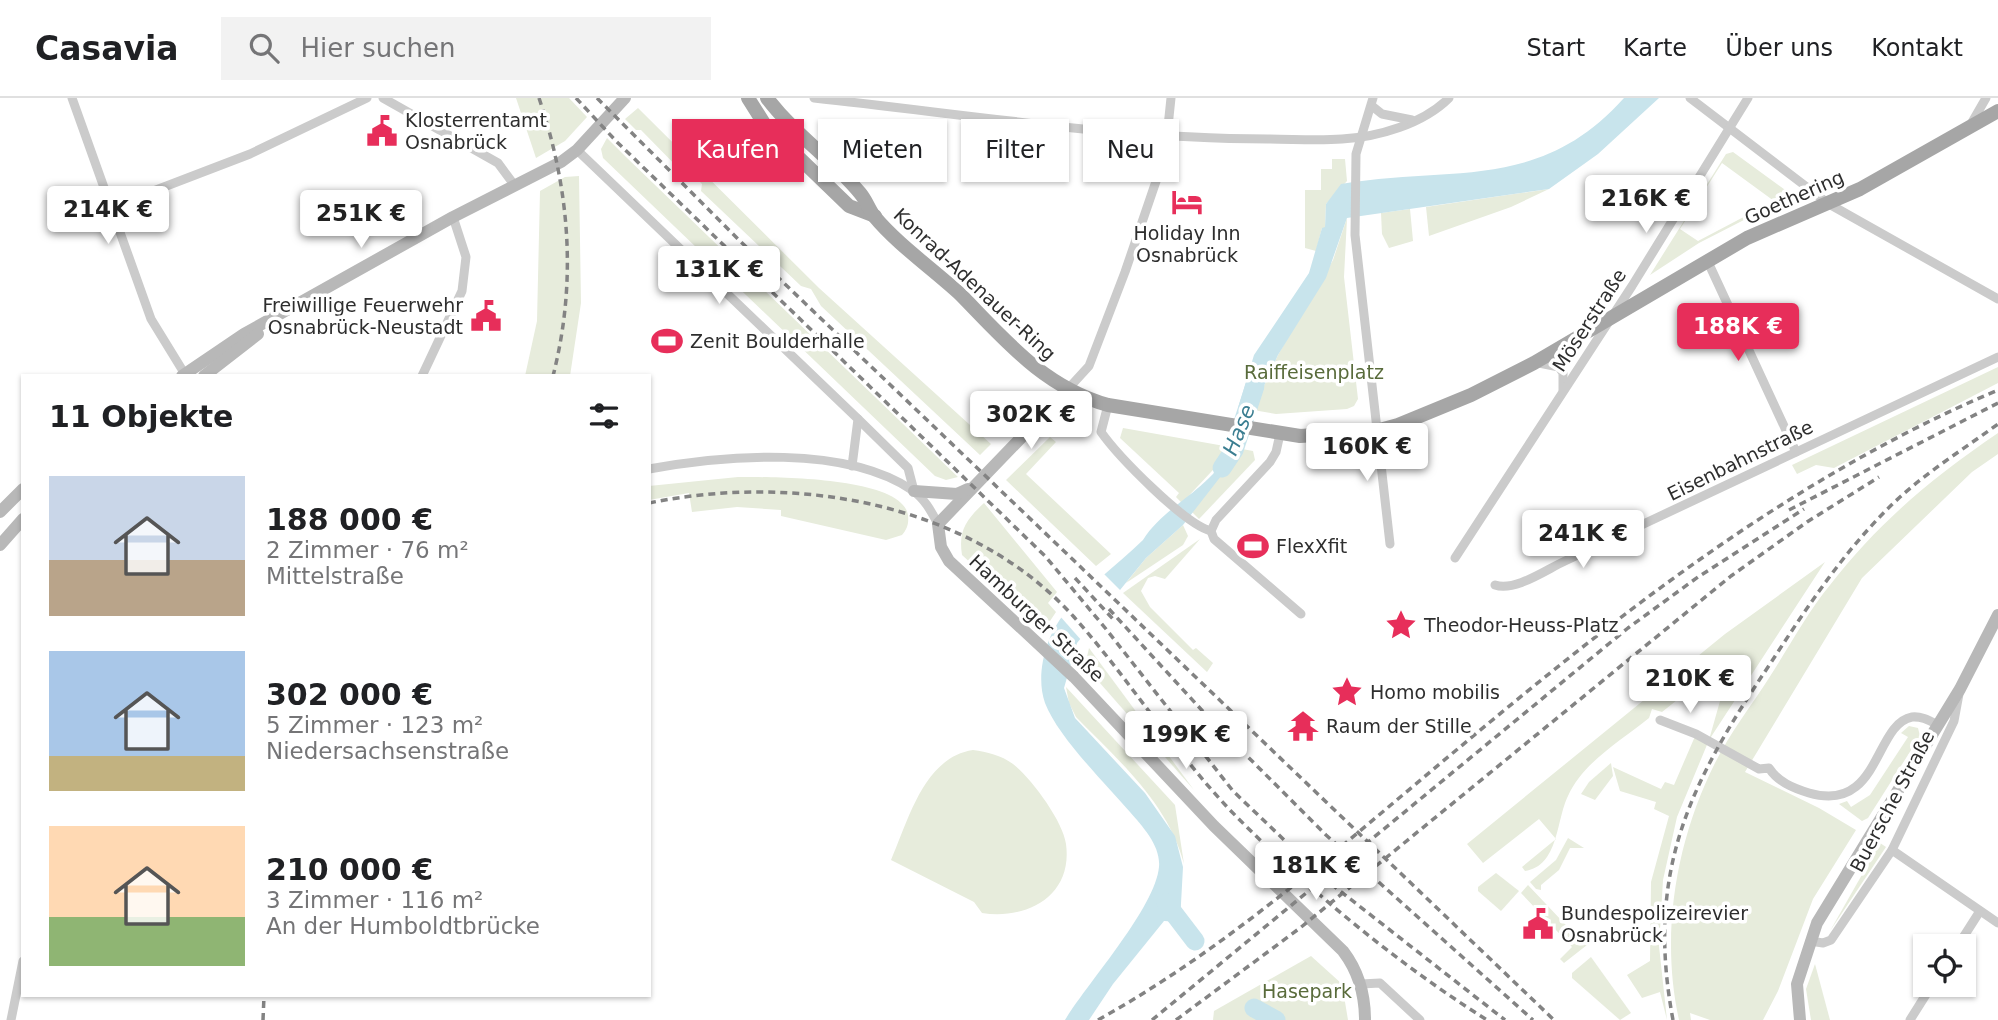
<!DOCTYPE html>
<html lang="de">
<meta charset="utf-8">
<style>
:root{--surface:#fff;--page:#f2f2f2;--text:#202124;--muted:#757577;--line:#e0e0e0;--accent:#e72e5a}
body{margin:0;font-family:"DejaVu Sans",sans-serif;background:var(--page);color:var(--text);height:100vh;display:flex;flex-direction:column;font-size:26px;white-space:nowrap}
*{box-sizing:border-box;margin:0}
p{font-size:23px;color:var(--muted)}
.icon{flex:none;width:38px;height:38px;fill:none;stroke:currentColor;stroke-width:2;stroke-linecap:round;stroke-linejoin:round}
.map{position:relative;flex:1;overflow:hidden}
.side{position:absolute;left:21px;top:276px;width:630px;height:623px;display:flex;flex-direction:column;background:var(--surface);border-radius:0px;box-shadow:0 2px 5px #0004}
.side>*{flex:none}
.guide{position:absolute;left:672px;top:21px;width:665px;height:63px;display:flex;gap:14px}
.fabs{position:absolute;left:1913px;top:836px;display:grid;gap:14px}
.fabs a{display:grid;place-items:center;width:63px;height:63px;border-radius:0px;background:var(--surface);box-shadow:0 2px 5px #0004;font-size:35px}
.price{position:absolute;translate:-50% -60px;padding:0 16px;border-radius:7px;background:#fff;color:#222;font-size:23px;line-height:46px;filter:drop-shadow(0 2px 4px #0008)}
.price::after{content:'';position:absolute;left:50%;top:42px;width:21px;height:16px;margin-left:-10px;background:inherit;clip-path:polygon(0 0,100% 0,50% 100%)}
.price.active{background:var(--accent);color:#fff}
ul{padding:0;list-style:none}
li{display:flex;align-items:center;gap:21px;height:175px;padding:0 28px}
li span{display:grid;place-items:center;flex:none;width:196px;height:140px;border-radius:0px;color:#555}
li>.icon{margin-inline-start:auto}
span .icon{width:84px;height:84px;fill:#fffc;stroke-width:1}
li b{font-size:30px}
h2{display:flex;justify-content:space-between;align-items:center;height:84px;padding:0 28px;font-size:30px}
.tag{padding:0 24px;border-radius:0px;background:var(--surface);box-shadow:0 2px 5px #0004;font-size:24px;line-height:63px}
.tag.active{background:var(--accent);color:#fff}
header{display:flex;align-items:center;gap:42px;box-sizing:border-box;height:98px;padding:0 35px;background:var(--surface);border-bottom:2px solid var(--line)}
header strong{font-size:33px}
nav{display:flex;gap:38px;margin-inline-start:auto;font-size:24px}
.search{width:490px;height:63px;background:var(--page);display:flex;align-items:center;gap:18px;box-sizing:border-box;padding:0 24px;border-radius:0px;color:var(--muted);font-size:26px}
.map>svg:first-child{display:block}
</style>
<header>
<strong>Casavia</strong>
<div class="search"><svg class="icon" aria-label="search" viewBox="0 0 24 24"><circle cx="10" cy="10" r="6"/><path d="M15 15l6 6"/></svg>Hier suchen</div>
<nav><a>Start</a><a>Karte</a><a>Über uns</a><a>Kontakt</a></nav>
</header>
<div class="map">
<svg width="1998" height="922" viewBox="0 0 1998 922">
<rect width="100%" height="100%" fill="#fff"/>
<g fill="#e7ecdc" fill-rule="evenodd">
<polygon points="516,0 569,0 587,19 565,43 536,60"/>
<polygon points="638,10 819,190 991,346 980,357 821,208 811,191 801,188 701,93 702,86 696,80 689,81 641,32 636,32 625,21"/>
<polygon points="607,40 626,59 958,379 946,382 935,378 603,60 601,51"/>
<path d="M1733 54 1788 94 1787 100 1699 145 1650 177 1726 56ZM1722 65 1774 103 1698 143 1680 131Z"/>
<polygon points="1332,61 1345,61 1347,83 1326,106 1325,130 1322,130 1316,153 1305,150 1305,92 1321,92 1321,71 1332,71"/>
<polygon points="579,78 581,205 570,278 525,278 537,223 540,93 565,79"/>
<polygon points="1549,91 1511,109 1429,138 1426,109"/>
<polygon points="1410,111 1413,143 1389,150 1382,136 1381,115"/>
<polygon points="1347,120 1344,179 1358,301 1354,308 1347,311 1276,316 1253,312 1278,257 1333,162"/>
<polygon points="1998,269 1998,285 1834,370 1816,367 1797,376 1792,367"/>
<polygon points="1123,330 1230,349 1226,358 1182,405 1176,399 1179,395 1120,340"/>
<path d="M1998 335V356L1972 374 1862 480 1745 674 1819 710 1856 732 1813 801 1778 893 1763 922H1710L1690 915 1691 922H1679C1660 836 1676 743 1715 665 1730 635 1751 608 1769 580 1789 549 1807 515 1830 487 1880 423 1932 380 1998 335Z"/>
<polygon points="1050,339 1056,344 1026,376 1111,456 1096,468 1006,382"/>
<polygon points="1242,351 1253,353 1255,362 1199,421 1191,413"/>
<path d="M738 379C769 379 902 378 908 417 909 426 907 431 902 437L886 442 781 418V412L737 409 692 414 689 395 649 402V388Z"/>
<path d="M984 405 1057 494 1048 505 1056 514 1044 532 962 457C958 432 967 421 984 405Z"/>
<polygon points="1183,427 1188,438 1183,447 1126,485 1146,460"/>
<polygon points="1200,441 1165,481 1155,478 1148,480 1141,493 1150,509 1193,552 1196,550 1213,565 1207,574 1123,495"/>
<path d="M1825 464 1709 642 1677 719 1663 782 1659 848 1667 922 1660 894 1642 900 1627 877 1650 863 1651 784 1669 718 1654 711 1656 704 1620 693 1613 669 1661 691 1665 684 1674 687 1696 636 1709 642 1720 603 1701 583 1662 614 1652 611 1649 620C1621 643 1583 664 1568 698 1556 722 1559 768 1525 773L1522 769 1556 741 1539 721 1483 765 1467 746 1725 536Z"/>
<polygon points="1089,550 1194,692 1085,568"/>
<path d="M1066 589 1175 707 1184 766C1168 705 1119 663 1076 619L1069 605Z"/>
<polygon points="1909,628 1918,630 1920,638 1868,720 1862,723 1839,706 1847,703 1851,709 1870,697 1908,639 1901,635"/>
<path d="M973 652C987 654 1001 657 1013 666 1031 680 1063 723 1066 746 1073 798 1027 822 982 815L974 804 891 762C908 723 924 659 973 652Z"/>
<polygon points="1611,665 1613,678 1595,702 1581,696 1589,684"/>
<polygon points="1568,740 1584,750 1570,750 1559,772 1541,787 1541,792 1536,791 1530,784 1556,762"/>
<polygon points="1880,745 1886,749 1830,833"/>
<polygon points="1496,775 1519,793 1501,813 1478,793 1478,789"/>
<polygon points="1528,787 1580,842 1587,842 1587,847 1564,865 1560,861 1572,849 1521,795"/>
<polygon points="1311,858 1342,886 1348,922 1213,922 1214,913"/>
<polygon points="1591,859 1631,915 1620,922 1572,880 1572,875"/>
<polygon points="1815,866 1830,922 1811,922 1806,891"/>
</g>
<g fill="#c8e4ec">
<path d="M1624 0H1659L1598 56 1549 91 1347 120 1326 180 1278 257 1253 312 1238 310 1254 257 1309 175 1322 130 1325 129 1326 106 1341 86C1450 67 1539 95 1624 0Z"/>
<path d="M1230 349 1242 351 1183 427 1146 460 1077 545 1064 590 1075 620 1145 695 1175 738 1183 769 1180 824 1164 823 1113 886 1089 922H1065C1089 883 1155 810 1159 769 1161 748 1143 729 1130 714 1105 685 1058 639 1045 605 1035 577 1046 537 1065 515 1088 488 1117 467 1143 442 1165 406 1215 390 1230 349Z"/>
</g>
<polygon fill="#fff" points="1102,474 1123,495 1082,543 1059,517"/>
<g fill="none" stroke-linecap="round" stroke-linejoin="round">
<g stroke="#c8e4ec" stroke-width="19">
<polyline points="1222,370 1234,352 1255,288"/>
<polyline points="1166,805 1195,843"/>
<polyline points="1254,910 1276,922"/>
</g>
<g stroke="#cbcbcb" stroke-width="9">
<polyline points="72,0 151,221 186,278"/>
<polyline points="383,0 498,65 515,88"/>
<path d="M814 0C965 16 1116 41 1268 41 1292 41 1318 43 1342 41 1378 39 1423 26 1449 0"/>
<polyline points="1373,0 1356,56 1355,137 1390,446"/>
<polyline points="1690,0 1829,106 1998,201"/>
<polyline points="1372,8 1382,16 1412,22"/>
<polyline points="1971,26 1986,0"/>
<polyline points="577,52 858,321 852,368"/>
<polyline points="109,110 250,56 367,0"/>
<polyline points="1708,164 1796,354"/>
<polyline points="1539,265 1559,269 1563,275 1563,292"/>
<polyline points="422,278 462,193 466,159 453,119"/>
<polyline points="1067,292 1089,268 1125,174 1165,57 1171,0"/>
<path d="M1108 307 1101 334C1118 358 1184 426 1211 433"/>
<polyline points="858,321 908,370 914,393"/>
<polyline points="1280,336 1276,354 1270,364 1216,422 1211,433 1214,441 1301,516"/>
<path d="M649 371C725 357 845 347 912 392 925 401 931 413 938 426"/>
<polyline points="1455,460 1632,188 1748,0"/>
<path d="M1495 487C1515 494 1547 471 1565 463L1998 259"/>
<path d="M1660 622 1696 636 1759 671 1769 670C1778 684 1793 690 1809 695 1880 716 1874 626 1912 619 1922 618 1930 623 1938 627"/>
<polyline points="1892,752 1998,825"/>
<polyline points="1810,843 1823,845 1831,842 1892,752 1954,623 1959,596"/>
<polyline points="1957,849 1980,813"/>
<polyline points="1361,886 1380,885 1420,922"/>
<polyline points="11,922 23,863"/>
<polyline points="1910,922 1932,887"/>
</g>
<g stroke="#b8b8b8" stroke-width="12">
<polyline points="182,278 244,236 453,119 561,64 577,52 625,0"/>
<polyline points="204,278 258,236"/>
<path d="M1067 292 938 426 941 449 949 463 1074 579 1214 728 1343 853C1359 874 1365 896 1365 922"/>
<polyline points="914,393 957,396 968,391"/>
<polyline points="0,414 23,391"/>
<polyline points="0,447 23,421"/>
<polyline points="1800,922 1797,886 1817,825 1960,591 1998,517"/>
</g>
<g stroke="#a6a6a6" stroke-width="14">
<polyline points="748,0 765,27 849,108 875,118"/>
<path d="M767 0C794 36 832 61 860 95 866 102 869 111 874 118 897 146 934 172 961 197 1006 243 1044 289 1108 307L1300 338 1376 333 1398 327 1471 297 1534 265 1747 140 1860 91 1998 13"/>
</g>
<g stroke="#838383" stroke-width="3.5" stroke-dasharray="7 5" stroke-linecap="butt">
<path d="M539 0C570 92 577 184 553 278"/>
<polyline points="576,0 616,43 1045,458 1106,531 1233,693 1326,782 1505,922"/>
<polyline points="597,0 741,144 1554,922"/>
<path d="M649 405C795 375 970 404 1074 519 1129 581 1173 652 1230 712 1306 790 1395 864 1487 922"/>
<polyline points="1789,412 1998,305"/>
<polyline points="1075,480 1113,521"/>
<polyline points="1109,511 1209,620 1326,737 1533,922"/>
<polyline points="263,922 264,898"/>
<path d="M1098 922C1231 848 1343 746 1460 649 1626 510 1797 377 1998 292"/>
<polyline points="1152,922 1628,530 1698,479 1804,411"/>
<polyline points="1176,922 1300,830 1731,478 1807,424 1879,379"/>
<path d="M1673 922C1645 773 1690 685 1770 566 1809 506 1848 447 1900 399 1930 372 1965 350 1998 326"/>
</g>
</g>
<defs>
<symbol id="civic-bare" viewBox="-9 -9 18 18"><path d="M-.6-6.5H3V-4.5H.6V-3L4-1V1h2V6H-6V1h2V-1L-.6-3ZM-1.2 2.5V6h2.4V2.5Z" fill="#e72e5a" stroke="#fff" stroke-width="2.5" paint-order="stroke"/></symbol>
<symbol id="hotel-bare" viewBox="-9 -9 18 18"><path d="M-6-4.5h1.5V1H6V5H4.5V3h-9V5H-6ZM-4 0a1.8 1.8 0 1 1 3.6 0ZM.5 0V-2.5h3Q6-2.5 6 0Z" fill="#e72e5a" stroke="#fff" stroke-width="2.5" paint-order="stroke"/></symbol>
<symbol id="stadium-bare" viewBox="-9 -9 18 18"><path d="M0-5a6.5 5 0 1 0 0 10a6.5 5 0 1 0 0-10ZM-3.5-1.8h7v3.6h-7Z" fill="#e72e5a" stroke="#fff" stroke-width="2.5" paint-order="stroke"/></symbol>
<symbol id="sight-bare" viewBox="-9 -9 18 18"><path d="M0-6L1.8-2.2L6-1.7L2.9 1.2L3.7 5.4L0 3.3L-3.7 5.4L-2.9 1.2L-6-1.7L-1.8-2.2Z" fill="#e72e5a" stroke="#fff" stroke-width="2.5" paint-order="stroke"/></symbol>
<symbol id="temple-bare" viewBox="-9 -9 18 18"><path d="M0-6L5-2H3V0L6.5 2.5H4V6H1.5V3h-3V6H-4V2.5H-6.5L-3 0V-2H-5Z" fill="#e72e5a" stroke="#fff" stroke-width="2.5" paint-order="stroke"/></symbol>
</defs>
<g fill-rule="evenodd">
<use href="#civic-bare" x="360" y="11" width="44" height="44"/>
<use href="#hotel-bare" x="1165" y="82" width="44" height="44"/>
<use href="#civic-bare" x="464" y="196" width="44" height="44"/>
<use href="#stadium-bare" x="645" y="221" width="44" height="44"/>
<use href="#stadium-bare" x="1231" y="426" width="44" height="44"/>
<use href="#sight-bare" x="1379" y="505" width="44" height="44"/>
<use href="#sight-bare" x="1325" y="572" width="44" height="44"/>
<use href="#temple-bare" x="1281" y="606" width="44" height="44"/>
<use href="#civic-bare" x="1516" y="804" width="44" height="44"/>
</g>
<g text-anchor="middle" dominant-baseline="central" stroke-width="7" stroke-linejoin="round" paint-order="stroke">
<g font-size="19" fill="#2e2e2e" stroke="#fff" text-anchor="start">
<text x="405" y="22">Klosterrentamt<tspan x="405" dy="22">Osnabrück</tspan></text>
<text x="1187" y="135" text-anchor="middle">Holiday Inn<tspan x="1187" dy="22">Osnabrück</tspan></text>
<text x="463" y="207" text-anchor="end">Freiwillige Feuerwehr<tspan x="463" dy="22">Osnabrück-Neustadt</tspan></text>
<text x="690" y="243">Zenit Boulderhalle</text>
<text x="1276" y="448">FlexXfit</text>
<text x="1424" y="527">Theodor-Heuss-Platz</text>
<text x="1370" y="594">Homo mobilis</text>
<text x="1326" y="628">Raum der Stille</text>
<text x="1561" y="815">Bundespolizeirevier<tspan x="1561" dy="22">Osnabrück</tspan></text>
</g>
<g font-size="19" fill="#2e2e2e" stroke="#fff">
<text transform="translate(1794 99) rotate(-24)">Goethering</text>
<text transform="translate(975 186) rotate(43)">Konrad-Adenauer-Ring</text>
<text transform="translate(1589 222) rotate(-57)">Möserstraße</text>
<text transform="translate(1740 362) rotate(-26)">Eisenbahnstraße</text>
<text transform="translate(1037 520) rotate(43)">Hamburger Straße</text>
<text transform="translate(1892 703) rotate(-62)">Buersche Straße</text>
</g>
<g font-size="19" fill="#596b3b" stroke="#fff">
<text x="1314" y="274">Raiffeisenplatz</text>
<text x="1307" y="893">Hasepark</text>
</g>
<g font-size="21" font-style="italic" fill="#3b7e91" stroke="#fff">
<text transform="translate(1239 332) rotate(-68)">Hase</text>
</g>
</g>
</svg>
<div class="fabs">
<a><svg class="icon" aria-label="locate" viewBox="0 0 24 24"><circle cx="12" cy="12" r="6"/><path d="M12 2v4M12 18v4M2 12h4M18 12h4"/></svg></a>
</div>
<b class="price" style="left:1646px;top:137px">216K €</b>
<b class="price" style="left:108px;top:148px">214K €</b>
<b class="price" style="left:361px;top:152px">251K €</b>
<b class="price" style="left:719px;top:208px">131K €</b>
<b class="price active" style="left:1738px;top:265px">188K €</b>
<b class="price" style="left:1031px;top:353px">302K €</b>
<b class="price" style="left:1367px;top:385px">160K €</b>
<b class="price" style="left:1583px;top:472px">241K €</b>
<b class="price" style="left:1690px;top:617px">210K €</b>
<b class="price" style="left:1186px;top:673px">199K €</b>
<b class="price" style="left:1316px;top:804px">181K €</b>
<div class="guide">
<a class="tag active">Kaufen</a>
<a class="tag">Mieten</a>
<a class="tag">Filter</a>
<a class="tag">Neu</a>
</div>
<section class="side">
<h2>11 Objekte<svg class="icon" aria-label="filters" viewBox="0 0 24 24"><path d="M4 7h16M4 17h16"/><circle cx="9" cy="7" r="2"/><circle cx="15" cy="17" r="2"/></svg></h2>
<ul>
<li><span style="background:linear-gradient(#c9d6e8 60%,#b9a48a 0)"><svg class="icon" aria-label="home" viewBox="0 0 24 24"><path d="M3 11l9-7 9 7M6 9v11h12V9"/></svg></span><div><b>188 000 €</b><p>2 Zimmer · 76 m²</p><p>Mittelstraße</p></div></li>
<li><span style="background:linear-gradient(#a9c7e8 75%,#c2b280 0)"><svg class="icon" aria-label="home" viewBox="0 0 24 24"><path d="M3 11l9-7 9 7M6 9v11h12V9"/></svg></span><div><b>302 000 €</b><p>5 Zimmer · 123 m²</p><p>Niedersachsenstraße</p></div></li>
<li><span style="background:linear-gradient(#ffd9b3 65%,#8fb573 0)"><svg class="icon" aria-label="home" viewBox="0 0 24 24"><path d="M3 11l9-7 9 7M6 9v11h12V9"/></svg></span><div><b>210 000 €</b><p>3 Zimmer · 116 m²</p><p>An der Humboldtbrücke</p></div></li>
</ul>
</section>
</div>
